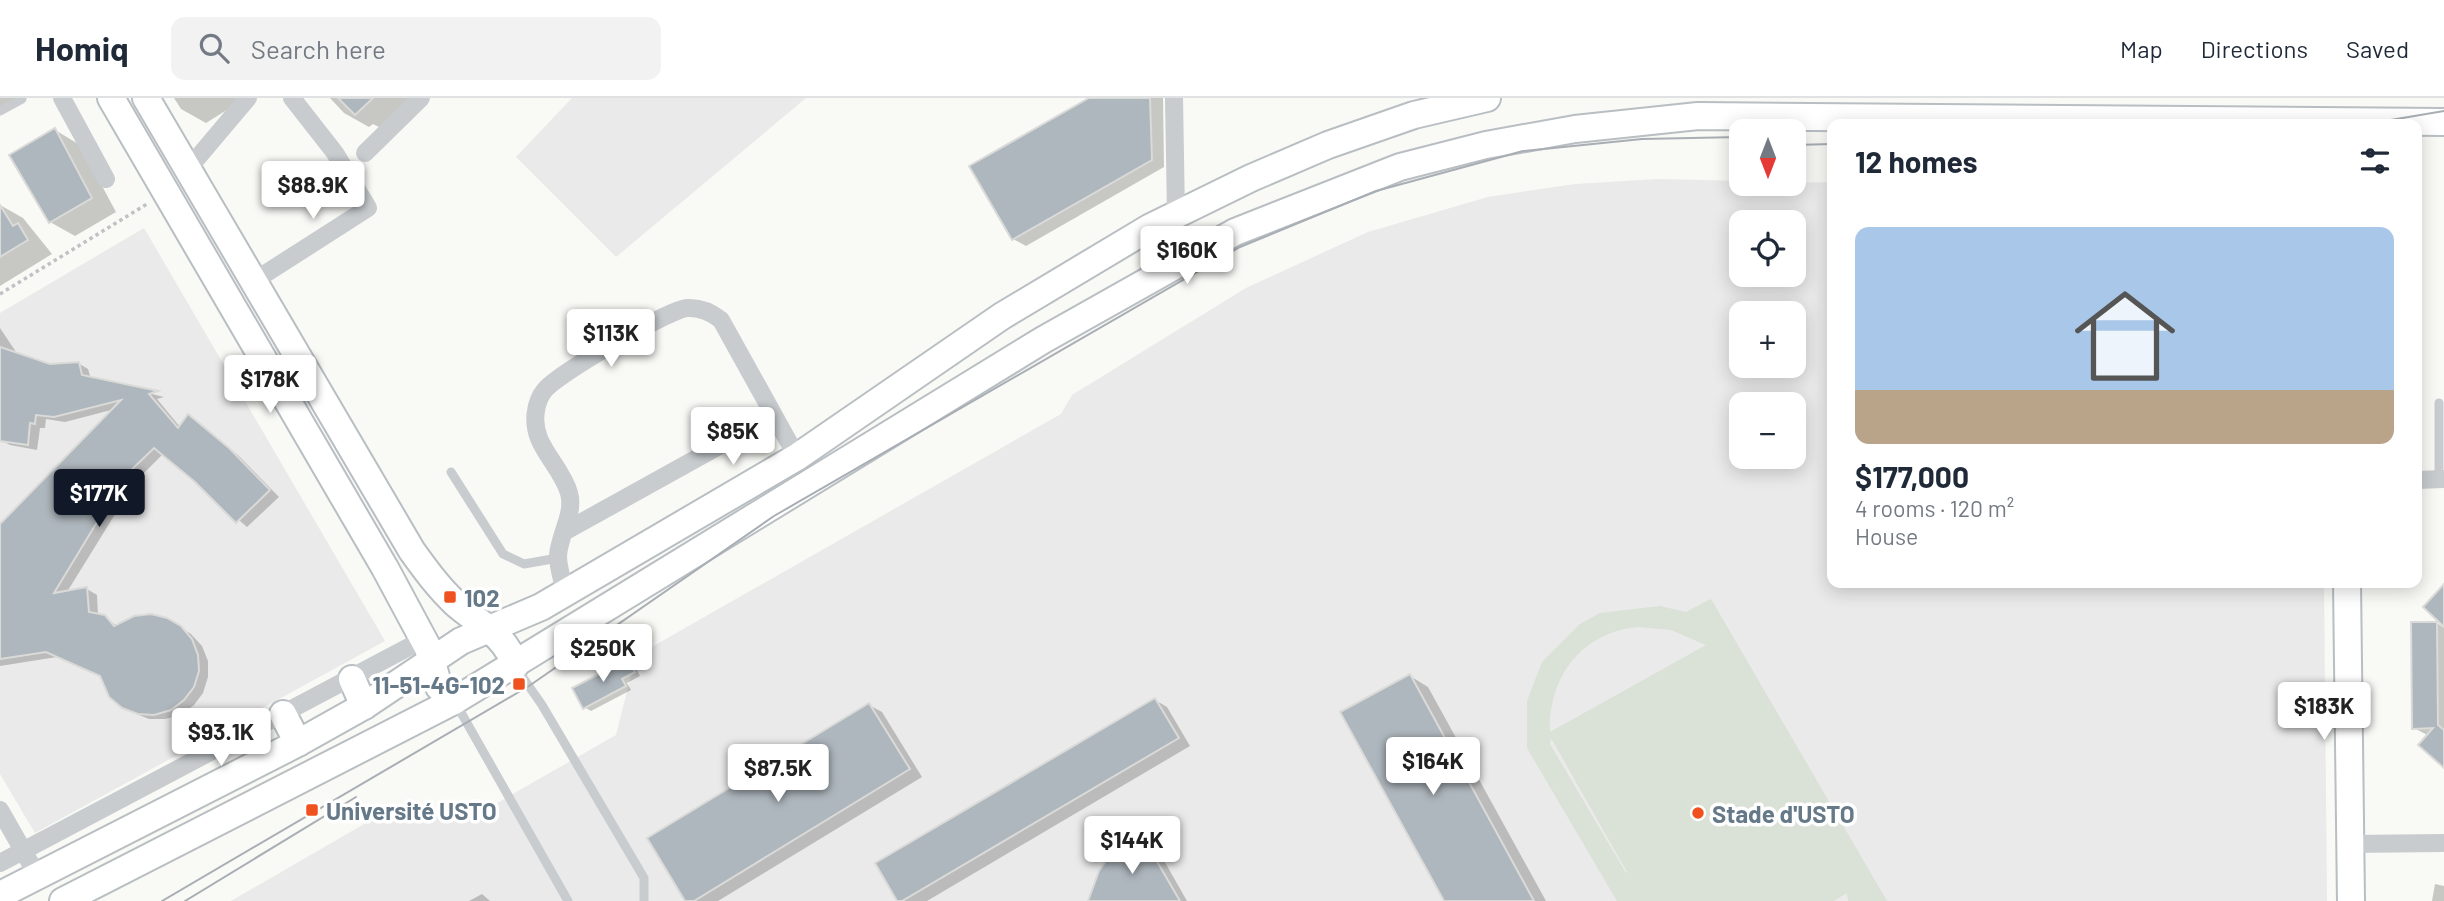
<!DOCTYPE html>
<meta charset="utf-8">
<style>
:root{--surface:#fff;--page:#f2f2f3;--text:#1f2937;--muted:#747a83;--line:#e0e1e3;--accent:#111827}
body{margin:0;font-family:Barlow,sans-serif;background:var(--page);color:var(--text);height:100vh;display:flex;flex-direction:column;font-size:26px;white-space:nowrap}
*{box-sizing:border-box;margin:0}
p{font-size:23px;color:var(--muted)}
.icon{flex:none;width:38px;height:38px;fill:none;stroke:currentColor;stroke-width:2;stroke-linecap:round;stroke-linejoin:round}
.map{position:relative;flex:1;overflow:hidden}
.drawer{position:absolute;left:1827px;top:21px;width:595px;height:469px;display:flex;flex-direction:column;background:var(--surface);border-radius:14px;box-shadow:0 4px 18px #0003}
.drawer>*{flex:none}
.needle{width:46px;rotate:180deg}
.tools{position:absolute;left:1729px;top:21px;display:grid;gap:14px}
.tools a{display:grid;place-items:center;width:77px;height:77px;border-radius:14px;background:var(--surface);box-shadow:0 4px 18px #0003;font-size:35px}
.price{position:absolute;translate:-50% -60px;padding:0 16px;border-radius:7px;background:#fff;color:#222;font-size:23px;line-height:46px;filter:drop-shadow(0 2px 4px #0008)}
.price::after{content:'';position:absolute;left:50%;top:42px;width:21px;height:16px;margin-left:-10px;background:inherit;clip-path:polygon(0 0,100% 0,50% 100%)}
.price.selected{background:var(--accent);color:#fff}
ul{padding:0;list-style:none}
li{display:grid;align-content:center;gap:14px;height:371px;padding:0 28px}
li+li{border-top:2px solid var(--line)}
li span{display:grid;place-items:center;height:217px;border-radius:14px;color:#555}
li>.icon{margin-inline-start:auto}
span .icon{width:126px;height:126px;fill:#fffc;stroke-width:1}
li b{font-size:30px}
h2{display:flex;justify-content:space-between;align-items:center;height:84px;padding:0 28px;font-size:30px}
header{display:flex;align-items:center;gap:42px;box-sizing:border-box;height:98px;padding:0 35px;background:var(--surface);border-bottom:2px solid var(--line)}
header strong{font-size:33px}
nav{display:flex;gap:38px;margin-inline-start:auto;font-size:24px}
.search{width:490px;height:63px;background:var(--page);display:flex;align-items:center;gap:18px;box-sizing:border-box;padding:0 24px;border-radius:14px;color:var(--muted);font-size:26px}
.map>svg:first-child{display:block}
</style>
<header>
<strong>Homiq</strong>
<div class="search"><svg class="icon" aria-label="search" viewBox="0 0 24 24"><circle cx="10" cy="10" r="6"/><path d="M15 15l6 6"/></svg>Search here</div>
<nav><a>Map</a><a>Directions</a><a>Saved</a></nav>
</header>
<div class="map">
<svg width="2444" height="803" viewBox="0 0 2444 803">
<rect width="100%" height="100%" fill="#f9f9f6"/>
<g fill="#e9eae9" fill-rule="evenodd">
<polygon points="572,0 806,0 616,159 516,59"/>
<path d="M1659 81 1741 83V86L1832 84V485H2324L2327 803H231L397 707 471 720 616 637 636 558 1061 316 1072 297 1246 190 1368 134 1488 99 1575 86ZM1741 124H1794V177H1741ZM1741 215H1794V268H1741ZM1741 306H1794V359H1741Z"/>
<polygon points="144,130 385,543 35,735 0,676 0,215"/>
</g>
<path fill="#dae1d6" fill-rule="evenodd" d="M1711 501 1887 803H1848L1847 795 1834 803H1617L1527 650V603L1542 564 1580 526 1600 515 1660 508 1686 514ZM1638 529 1671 532 1706 547 1550 634C1548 579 1582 534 1638 529ZM1551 640 1627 774 1626 775 1550 646Z"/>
<g fill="#0003">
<polygon points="0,0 20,0 0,12"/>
<polygon points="174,0 246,0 206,25 181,11"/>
<polygon points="330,0 412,0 381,30 373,26 369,29 344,15"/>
<polygon points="1093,0 1163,0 1164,69 1026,148 1013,141"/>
<polygon points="55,32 80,47 116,114 75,138 50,124"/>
<polygon points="0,107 23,120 52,156 0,188"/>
<polygon points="0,230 18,257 50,268 78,265 88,271 91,281 164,299 157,301 180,329 189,319 198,324 239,358 279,399 247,429 163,356 135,384 67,494 87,491 97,497 98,517 118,528 167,521 191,536 202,548 208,563 208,579 203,595 194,607 181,617 165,621 149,621 134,615 123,608 102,579 57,559 0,568 0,429 115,311 65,324 46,321 45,330 40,330 37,352 10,347 0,342"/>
<polygon points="2437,525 2444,530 2444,668 2429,638 2414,630"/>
<polygon points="628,563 634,566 640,578 627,585 631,592 591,613 584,609"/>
<polygon points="1410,578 1428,589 1546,803 1446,803 1342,614"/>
<polygon points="1155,602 1167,609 1190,648 927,803 899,803 877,766"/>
<polygon points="869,607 882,614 922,679 718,803 687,803 649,741"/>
<polygon points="1141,738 1154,745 1187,803 1090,803 1100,774"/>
<polygon points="2435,786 2444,788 2444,803 2432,803"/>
<polygon points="482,796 490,803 469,803"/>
</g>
<g fill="#aeb7bd" stroke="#dadad8" stroke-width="2">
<polygon points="338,0 373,0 355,17"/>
<polygon points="1089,0 1150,0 1152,62 1012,142 969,68"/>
<polygon points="55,30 92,100 49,125 9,57"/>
<polygon points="0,107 13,128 18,125 28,142 0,159"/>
<polygon points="0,249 50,266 79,264 82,277 158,293 149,296 178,330 188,316 229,350 270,392 236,425 195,384 154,350 125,378 54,495 87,489 89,514 105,517 114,528 134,518 151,516 167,520 181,528 192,541 198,557 199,573 194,589 184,602 171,612 154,617 138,616 122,610 109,599 100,578 46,554 0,561 0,426 121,302 54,319 36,317 35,326 30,325 28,347 0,343"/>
<polygon points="2444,486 2444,529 2423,509"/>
<polygon points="2411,524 2437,524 2438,627 2444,632 2444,670 2418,647 2433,630 2412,631"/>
<polygon points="628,561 635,574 622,581 626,588 583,611 572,590"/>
<polygon points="1410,576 1534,803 1444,803 1340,614"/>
<polygon points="1155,600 1179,640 902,803 897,803 875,765"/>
<polygon points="869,605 910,671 694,803 685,803 647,740"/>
<polygon points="1141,736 1180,803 1088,803 1099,773 1112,754"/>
</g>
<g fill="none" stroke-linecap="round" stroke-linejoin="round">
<defs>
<g id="secondary">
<polyline points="111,0 385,470 428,550 439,589 454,603"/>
<path d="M146 0 412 453C425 471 438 489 455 505 477 525 506 536 515 568"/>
<polyline points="2347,485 2351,803"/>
<polyline points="352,581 364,608"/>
<polyline points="283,616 298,645"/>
<polyline points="0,797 298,645 364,608 461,543 541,509 797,359 1002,218 1149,130 1251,80 1328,47 1414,17 1487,0"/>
<polyline points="63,803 454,603 1043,242 1235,134 1400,69 1486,47 1575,31 1698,18 2444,24"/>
</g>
</defs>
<use href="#secondary" stroke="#b8bec2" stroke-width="30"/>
<polyline stroke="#bfc2c4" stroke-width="3.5" stroke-dasharray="3.5 3.5" stroke-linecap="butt" points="0,196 147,106"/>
<g stroke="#c8cccf" stroke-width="9">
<polyline points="0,13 22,1"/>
<polyline points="2439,305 2439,381"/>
<polyline points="451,374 503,456 524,466 558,460"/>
<polyline points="517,571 542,607 644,780 644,803"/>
<polyline points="455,604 568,803"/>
</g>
<g stroke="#c8cccf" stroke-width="18">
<polyline points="62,0 106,81"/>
<polyline points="1174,0 1176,117"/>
<polyline points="365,55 421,0"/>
<polyline points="188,71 248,0"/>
<polyline points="254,183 368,110 335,55 292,0"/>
<polyline points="2417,382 2444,381"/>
<polyline points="564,434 773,318"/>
<path d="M565 495C563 483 558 470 558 458 559 437 575 416 569 395 561 366 530 347 536 313 537 306 540 298 544 293 555 277 668 212 687 210 700 209 711 214 721 222L797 359"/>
<polyline points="0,712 37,777"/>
<polyline points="2348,746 2444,745"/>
<polyline points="0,765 424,541"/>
</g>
<use href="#secondary" stroke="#fff" stroke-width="26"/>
<g stroke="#a8aeb4" stroke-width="2">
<polyline points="2367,26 2444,13"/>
<polyline points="1794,47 1832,46"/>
<polyline points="162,803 529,588 774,418 1240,149 1376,93 1523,53 1642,41 1741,39"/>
<polyline points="185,803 356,699"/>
</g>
</g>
<g fill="#ef521f" stroke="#fff" stroke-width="2.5">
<rect x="443" y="492" width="14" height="14" rx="3.5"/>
<rect x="512" y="579" width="14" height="14" rx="3.5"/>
<rect x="305" y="705" width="14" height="14" rx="3.5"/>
<circle cx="1698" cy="715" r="7"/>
</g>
<g text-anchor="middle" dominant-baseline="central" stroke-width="7" stroke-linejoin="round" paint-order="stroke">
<g font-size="24" font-weight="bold" fill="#657989" stroke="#fff" text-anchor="start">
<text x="464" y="499">102</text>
<text x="505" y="586" text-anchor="end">11-51-4G-102</text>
<text x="326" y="712">Université USTO</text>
<text x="1712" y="715">Stade d'USTO</text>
</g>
</g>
</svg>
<div class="tools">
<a><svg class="needle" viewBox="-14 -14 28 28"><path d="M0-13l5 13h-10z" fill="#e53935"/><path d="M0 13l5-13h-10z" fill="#747a83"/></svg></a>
<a><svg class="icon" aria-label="locate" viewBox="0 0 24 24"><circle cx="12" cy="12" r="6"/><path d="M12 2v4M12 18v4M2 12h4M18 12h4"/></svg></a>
<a>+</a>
<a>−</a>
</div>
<b class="price" style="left:313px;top:123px">$88.9K</b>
<b class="price" style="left:1187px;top:188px">$160K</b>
<b class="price" style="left:611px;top:271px">$113K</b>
<b class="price" style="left:270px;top:317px">$178K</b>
<b class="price" style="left:733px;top:369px">$85K</b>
<b class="price selected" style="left:99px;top:431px">$177K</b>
<b class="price" style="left:603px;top:586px">$250K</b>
<b class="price" style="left:2324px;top:644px">$183K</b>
<b class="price" style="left:221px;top:670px">$93.1K</b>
<b class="price" style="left:1433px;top:699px">$164K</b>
<b class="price" style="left:778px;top:706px">$87.5K</b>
<b class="price" style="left:1132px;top:778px">$144K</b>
<section class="drawer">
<h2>12 homes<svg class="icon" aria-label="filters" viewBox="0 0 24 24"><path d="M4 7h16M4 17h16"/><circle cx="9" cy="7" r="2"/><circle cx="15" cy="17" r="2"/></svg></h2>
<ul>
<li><span style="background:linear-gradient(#a9c7e8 75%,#b9a48a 0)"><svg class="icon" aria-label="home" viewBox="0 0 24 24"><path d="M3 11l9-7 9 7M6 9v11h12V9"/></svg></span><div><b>$177,000</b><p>4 rooms · 120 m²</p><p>House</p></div></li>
</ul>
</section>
</div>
